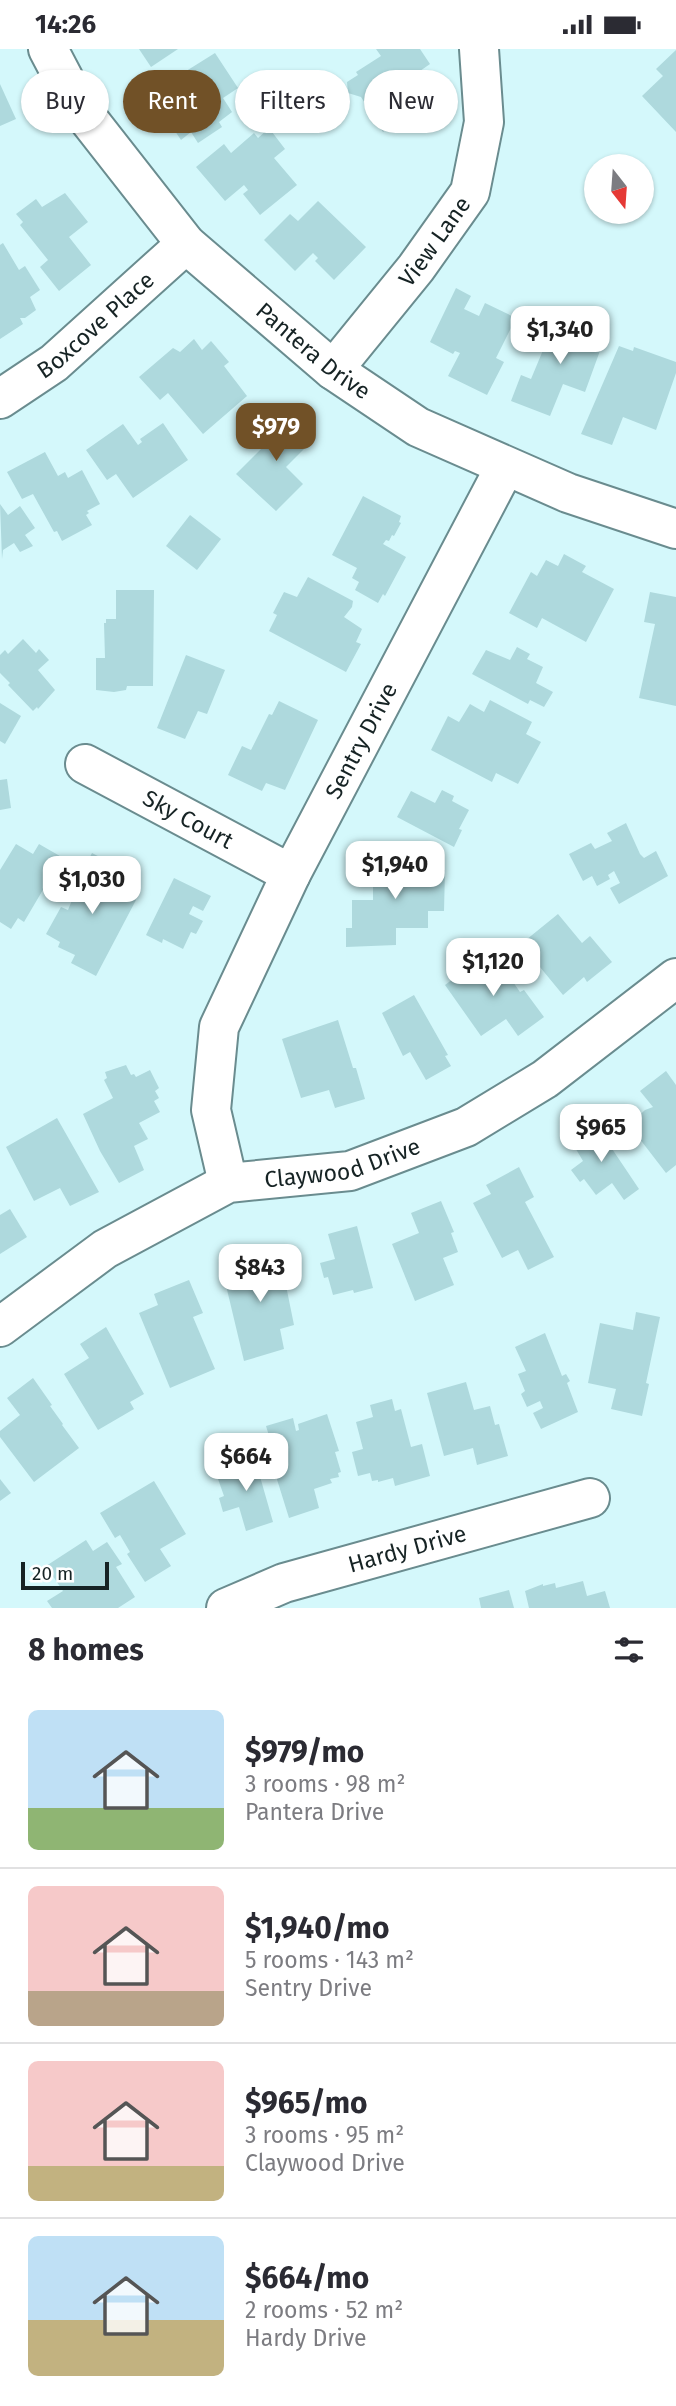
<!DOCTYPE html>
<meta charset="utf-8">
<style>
:root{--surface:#fff;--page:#f7f7f7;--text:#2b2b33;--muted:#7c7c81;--line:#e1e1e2;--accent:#715127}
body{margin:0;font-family:"Fira Sans",sans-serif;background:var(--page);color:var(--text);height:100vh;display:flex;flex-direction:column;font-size:26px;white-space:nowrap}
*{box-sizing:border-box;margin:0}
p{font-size:23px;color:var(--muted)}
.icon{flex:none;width:38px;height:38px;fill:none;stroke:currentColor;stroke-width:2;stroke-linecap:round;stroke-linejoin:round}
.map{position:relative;height:1559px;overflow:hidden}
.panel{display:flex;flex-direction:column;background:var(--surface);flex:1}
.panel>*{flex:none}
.banner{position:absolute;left:21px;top:21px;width:635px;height:63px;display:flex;gap:14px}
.needle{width:46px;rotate:163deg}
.buttons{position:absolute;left:584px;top:105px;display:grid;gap:14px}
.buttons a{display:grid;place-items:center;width:70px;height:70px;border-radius:50%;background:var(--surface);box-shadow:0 2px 5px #0004;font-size:35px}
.scale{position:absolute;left:21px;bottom:18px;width:88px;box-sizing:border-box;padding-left:7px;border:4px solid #162324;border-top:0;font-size:19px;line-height:24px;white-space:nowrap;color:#162324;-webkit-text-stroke:5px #fff;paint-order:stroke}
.price{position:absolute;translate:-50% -60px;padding:0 16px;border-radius:14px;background:#fff;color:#222;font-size:23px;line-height:46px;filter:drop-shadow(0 2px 4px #0008)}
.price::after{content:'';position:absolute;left:50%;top:42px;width:21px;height:16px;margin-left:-10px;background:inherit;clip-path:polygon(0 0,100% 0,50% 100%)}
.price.current{background:var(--accent);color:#fff}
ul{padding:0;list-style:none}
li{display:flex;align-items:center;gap:21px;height:175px;padding:0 28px}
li+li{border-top:2px solid var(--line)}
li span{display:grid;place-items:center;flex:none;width:196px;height:140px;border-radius:10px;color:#555}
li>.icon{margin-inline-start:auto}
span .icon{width:84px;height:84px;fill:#fffc;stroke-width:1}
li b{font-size:30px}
h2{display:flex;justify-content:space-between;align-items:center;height:84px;padding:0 28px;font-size:30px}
.chip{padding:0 24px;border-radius:32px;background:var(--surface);box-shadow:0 2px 5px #0004;font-size:24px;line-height:63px}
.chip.current{background:var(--accent);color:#fff}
.status{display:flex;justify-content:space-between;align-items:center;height:49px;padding:0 35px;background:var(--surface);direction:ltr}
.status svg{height:19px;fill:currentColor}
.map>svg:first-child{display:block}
</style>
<div class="status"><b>14:26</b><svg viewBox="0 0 49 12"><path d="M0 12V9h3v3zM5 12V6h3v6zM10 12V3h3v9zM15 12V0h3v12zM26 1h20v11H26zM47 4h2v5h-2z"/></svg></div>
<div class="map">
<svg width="676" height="1559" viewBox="0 0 676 1559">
<rect width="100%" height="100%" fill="#d4f8fb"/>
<g fill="#aed9dd">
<polygon points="139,0 178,0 151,18"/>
<polygon points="376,0 420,0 430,15 410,29 413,34 416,32 430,55 393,79 391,77 383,83 361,48 348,44 347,33 358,26 356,23 381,7"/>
<polygon points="676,1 676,83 642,47 663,27 656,20"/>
<polygon points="215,4 238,39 223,49 232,63 219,73 222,78 198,94 191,83 181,91 169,73 162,77 137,40 161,24 167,34"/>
<polygon points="0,35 16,70 0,77"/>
<polygon points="269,79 285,100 274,109 297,136 260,166 243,145 248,141 244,136 225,152 196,118 224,95 231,104 254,84 258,89"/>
<polygon points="65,144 88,173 69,188 91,216 59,242 40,218 48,211 20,176 23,173 16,165 36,150 42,158"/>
<polygon points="318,152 366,198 334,231 315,212 318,209 313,204 295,222 264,191 290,165 298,172"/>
<polygon points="3,194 19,221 25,217 40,241 30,248 36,261 25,269 20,269 23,275 0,290 0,196"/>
<polygon points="456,239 471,247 464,260 479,267 485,254 516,269 496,309 504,313 487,346 448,327 460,304 455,302 453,305 430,293"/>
<polygon points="567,269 583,275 582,279 605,288 585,343 563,335 550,367 511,352 521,326 531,330 556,270 566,274"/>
<polygon points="194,290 202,301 211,292 229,313 224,317 247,347 203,385 168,344 160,351 139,328 173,299 180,303"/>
<polygon points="619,297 633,302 634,298 676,313 676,324 656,381 623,368 612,396 581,385"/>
<polygon points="282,364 311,393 286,418 303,435 276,462 236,425 268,393 260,386"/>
<polygon points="163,374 188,411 133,449 116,425 107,431 86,401 123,375 138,396 142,393 140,390"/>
<polygon points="45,403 58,427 65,423 68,429 82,421 100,455 87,462 89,464 86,466 92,476 62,492 57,482 54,483 33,445 22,450 7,423"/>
<polygon points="363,447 401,467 399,473 401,474 394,487 392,486 389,492 386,491 383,495 406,508 385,547 383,545 378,554 355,541 359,533 352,529 357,519 332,506"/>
<polygon points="0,455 8,466 20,457 35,479 25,486 33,497 20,503 14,494 3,501 2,510"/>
<polygon points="190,466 221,490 197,521 166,497"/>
<polygon points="564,505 586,517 582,523 614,540 586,593 542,569 537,579 509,564 531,523 537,527 546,511 558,517"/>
<polygon points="308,528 353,552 352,558 344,568 362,580 356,593 361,595 346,623 269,582 277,566 273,564 284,543 297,548"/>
<polygon points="116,541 154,541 153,637 127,637 126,641 114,643 96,641 96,609 105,609 104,574 106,574 106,570 116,570"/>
<polygon points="650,543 676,548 676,657 639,649 655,575 644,573"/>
<polygon points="23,590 36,604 39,600 49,611 38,621 55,641 38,660 37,658 33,662 8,636 10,634 0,624 0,606 5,601 8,605"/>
<polygon points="517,598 530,605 527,610 543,618 536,634 553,643 544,658 530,651 528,655 472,625 486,601 510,611"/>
<polygon points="186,606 225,621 207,665 198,662 185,690 157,679"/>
<polygon points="490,651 532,673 526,685 541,693 518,735 496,724 492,733 431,701 448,667 459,673 470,655 484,663"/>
<polygon points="279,652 318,671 285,741 266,734 262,742 228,726 242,697 251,701 269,665 272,666"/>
<polygon points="0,654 21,667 5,695 0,692"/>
<polygon points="7,730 11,759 0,761 0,731"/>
<polygon points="442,741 454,747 452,752 469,761 459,780 462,781 454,798 397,768 411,742 435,754"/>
<polygon points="626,774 640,805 644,809 656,802 668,827 619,855 610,839 620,834 614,822 608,826 610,830 597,837 592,827 583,832 569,805 591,794 595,800 612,792 607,784"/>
<polygon points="16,795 33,805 39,795 72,814 54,845 44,839 24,873 18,869 11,880 0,873 0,821"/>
<polygon points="377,801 406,801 405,821 445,821 444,862 428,862 428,879 396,879 396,896 346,898 346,879 352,879 352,851 373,851 373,820 377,821"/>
<polygon points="92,804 119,818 109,837 136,851 96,927 71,914 75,906 58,898 60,893 46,885 61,858 68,861 79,834 77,833"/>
<polygon points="174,829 211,847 203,862 193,857 189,865 203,872 196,885 191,883 183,900 163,890 162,894 146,886"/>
<polygon points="558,865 582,894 590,887 612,913 587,933 584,928 563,946 521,895"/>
<polygon points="493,904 520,943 524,941 544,968 518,987 506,970 481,987 445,936 477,912 479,914"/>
<polygon points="414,946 448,1006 445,1007 451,1017 426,1031 410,1003 403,1007 382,964"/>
<polygon points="338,971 353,1019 356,1019 365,1050 335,1059 329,1041 301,1049 282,990"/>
<polygon points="126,1016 131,1026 134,1025 136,1028 150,1021 159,1039 155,1042 159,1049 154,1052 160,1063 139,1074 148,1090 134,1097 144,1121 119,1134 100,1102 83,1065 113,1049 104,1031 107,1029 105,1023"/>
<polygon points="666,1022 676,1036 676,1116 666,1124 629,1076 645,1061 653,1058 640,1042"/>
<polygon points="57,1069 99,1143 70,1157 60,1139 34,1152 6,1098"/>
<polygon points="594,1073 639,1140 624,1151 612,1134 596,1146 584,1130 580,1133 571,1121 583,1112 570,1090"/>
<polygon points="519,1118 534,1148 525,1153 554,1208 528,1221 518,1201 502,1209 473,1154 491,1145 486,1136"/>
<polygon points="441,1152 454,1183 451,1184 458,1203 443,1209 454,1236 415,1252 392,1195 419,1184 411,1164"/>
<polygon points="10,1160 27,1188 0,1205 0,1166"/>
<polygon points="357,1177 373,1239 354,1244 353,1241 333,1246 328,1228 324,1229 320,1214 335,1210 328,1185"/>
<polygon points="278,1197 294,1276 280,1280 284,1300 244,1312 224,1228 251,1222 247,1205"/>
<polygon points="189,1231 203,1264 193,1268 215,1320 170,1339 139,1264 158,1256 154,1245"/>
<polygon points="636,1263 660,1268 646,1334 649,1335 642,1367 611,1360 616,1340 588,1334 600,1274 633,1281"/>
<polygon points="106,1278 144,1345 130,1353 134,1360 98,1381 64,1325 89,1309 80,1295"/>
<polygon points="545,1284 562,1327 566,1325 570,1332 567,1334 578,1363 541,1380 533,1364 543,1359 540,1352 527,1358 521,1345 525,1342 518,1325 526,1322 515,1298"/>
<polygon points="33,1329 52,1356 50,1357 63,1375 62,1376 79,1399 34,1433 0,1388 0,1382 20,1366 7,1349"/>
<polygon points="466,1333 474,1361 490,1357 495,1376 499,1375 508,1407 477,1416 473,1399 444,1407 427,1344"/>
<polygon points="392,1350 395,1362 401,1360 411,1398 422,1395 430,1427 395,1437 393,1429 378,1433 378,1431 372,1432 370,1424 358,1427 352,1403 363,1400 356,1373 373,1368 370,1356"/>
<polygon points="327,1365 339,1402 335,1403 341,1423 338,1424 339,1428 330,1430 332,1434 314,1440 319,1459 289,1469 270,1408 274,1407 272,1399 269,1400 266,1391 270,1390 266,1377 293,1369 296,1382 299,1381 298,1375"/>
<polygon points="253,1403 273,1473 246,1482 239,1458 223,1463 219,1449 224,1447 218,1430 238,1424 233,1409"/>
<polygon points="0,1430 11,1444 0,1452"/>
<polygon points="154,1432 186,1485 160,1500 171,1517 145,1533 127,1505 130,1503 120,1486 115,1489 100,1464"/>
<polygon points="86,1491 93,1502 107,1493 122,1515 116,1518 135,1548 118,1559 52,1559 47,1552 63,1542 46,1517"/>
<polygon points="583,1532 587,1547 605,1542 610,1559 529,1559 525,1542 543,1535 543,1537 555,1534 556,1539"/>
<polygon points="509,1541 514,1559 481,1559 479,1549"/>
</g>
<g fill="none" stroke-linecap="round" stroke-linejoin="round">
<defs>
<g id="minor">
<path id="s1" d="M48 0 78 57 186 195 333 321 418 378 568 444 676 480"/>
<path id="s2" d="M333 321 416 219 470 143 484 73 479 0"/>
<path id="s3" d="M0 350 54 314 186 195"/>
<path id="s4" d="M85 715 291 825"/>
<path id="s5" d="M228 1134 211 1061 219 978 291 825 505 418"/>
<path id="s6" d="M0 1278 105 1200 228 1134 350 1122 466 1078 545 1030 676 929"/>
<path id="s7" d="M226 1559 284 1534 590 1449"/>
</g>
</defs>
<use href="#minor" stroke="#6a8c8f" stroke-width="42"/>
<use href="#minor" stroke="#fff" stroke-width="38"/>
</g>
<g text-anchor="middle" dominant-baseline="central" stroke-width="5" stroke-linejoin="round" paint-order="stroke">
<g font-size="23" fill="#162324" stroke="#fff">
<text stroke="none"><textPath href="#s2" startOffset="164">View Lane</textPath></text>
<text stroke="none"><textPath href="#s3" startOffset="121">Boxcove Place</textPath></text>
<text stroke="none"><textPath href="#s1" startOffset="406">Pantera Drive</textPath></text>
<text stroke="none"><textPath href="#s5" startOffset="478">Sentry Drive</textPath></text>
<text stroke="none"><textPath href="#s4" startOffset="117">Sky Court</textPath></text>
<text stroke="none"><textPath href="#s6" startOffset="387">Claywood Drive</textPath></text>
<text stroke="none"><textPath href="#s7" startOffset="191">Hardy Drive</textPath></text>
</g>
</g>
</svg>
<div class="buttons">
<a><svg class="needle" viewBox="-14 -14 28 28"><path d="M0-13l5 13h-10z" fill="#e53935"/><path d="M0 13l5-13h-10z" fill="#7c7c81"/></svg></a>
</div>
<div class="scale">20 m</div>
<b class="price" style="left:560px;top:317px">$1,340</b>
<b class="price current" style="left:276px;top:414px">$979</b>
<b class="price" style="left:395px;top:852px">$1,940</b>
<b class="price" style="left:92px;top:867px">$1,030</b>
<b class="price" style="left:493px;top:949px">$1,120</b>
<b class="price" style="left:601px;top:1115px">$965</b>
<b class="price" style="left:260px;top:1255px">$843</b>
<b class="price" style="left:246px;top:1444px">$664</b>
<div class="banner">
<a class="chip">Buy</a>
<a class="chip current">Rent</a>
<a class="chip">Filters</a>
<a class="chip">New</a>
</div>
</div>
<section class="panel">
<h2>8 homes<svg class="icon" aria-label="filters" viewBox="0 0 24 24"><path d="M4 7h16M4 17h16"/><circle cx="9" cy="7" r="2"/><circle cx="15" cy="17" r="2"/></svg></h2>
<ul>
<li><span style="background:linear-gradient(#bfe0f5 70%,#8fb573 0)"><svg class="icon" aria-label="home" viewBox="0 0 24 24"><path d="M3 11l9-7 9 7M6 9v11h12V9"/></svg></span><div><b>$979/mo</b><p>3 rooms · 98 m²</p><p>Pantera Drive</p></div></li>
<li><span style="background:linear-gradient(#f6c9c9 75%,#b9a48a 0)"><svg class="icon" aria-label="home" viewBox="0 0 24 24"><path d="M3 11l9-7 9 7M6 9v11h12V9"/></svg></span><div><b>$1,940/mo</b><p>5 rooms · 143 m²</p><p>Sentry Drive</p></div></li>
<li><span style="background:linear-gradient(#f6c9c9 75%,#c2b280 0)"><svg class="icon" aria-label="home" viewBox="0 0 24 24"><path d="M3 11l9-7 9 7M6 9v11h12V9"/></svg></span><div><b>$965/mo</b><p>3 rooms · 95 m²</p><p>Claywood Drive</p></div></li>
<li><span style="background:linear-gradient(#bfe0f5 60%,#c2b280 0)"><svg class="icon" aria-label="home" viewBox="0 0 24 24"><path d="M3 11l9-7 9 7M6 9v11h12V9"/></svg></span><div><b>$664/mo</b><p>2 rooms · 52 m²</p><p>Hardy Drive</p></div></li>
</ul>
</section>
